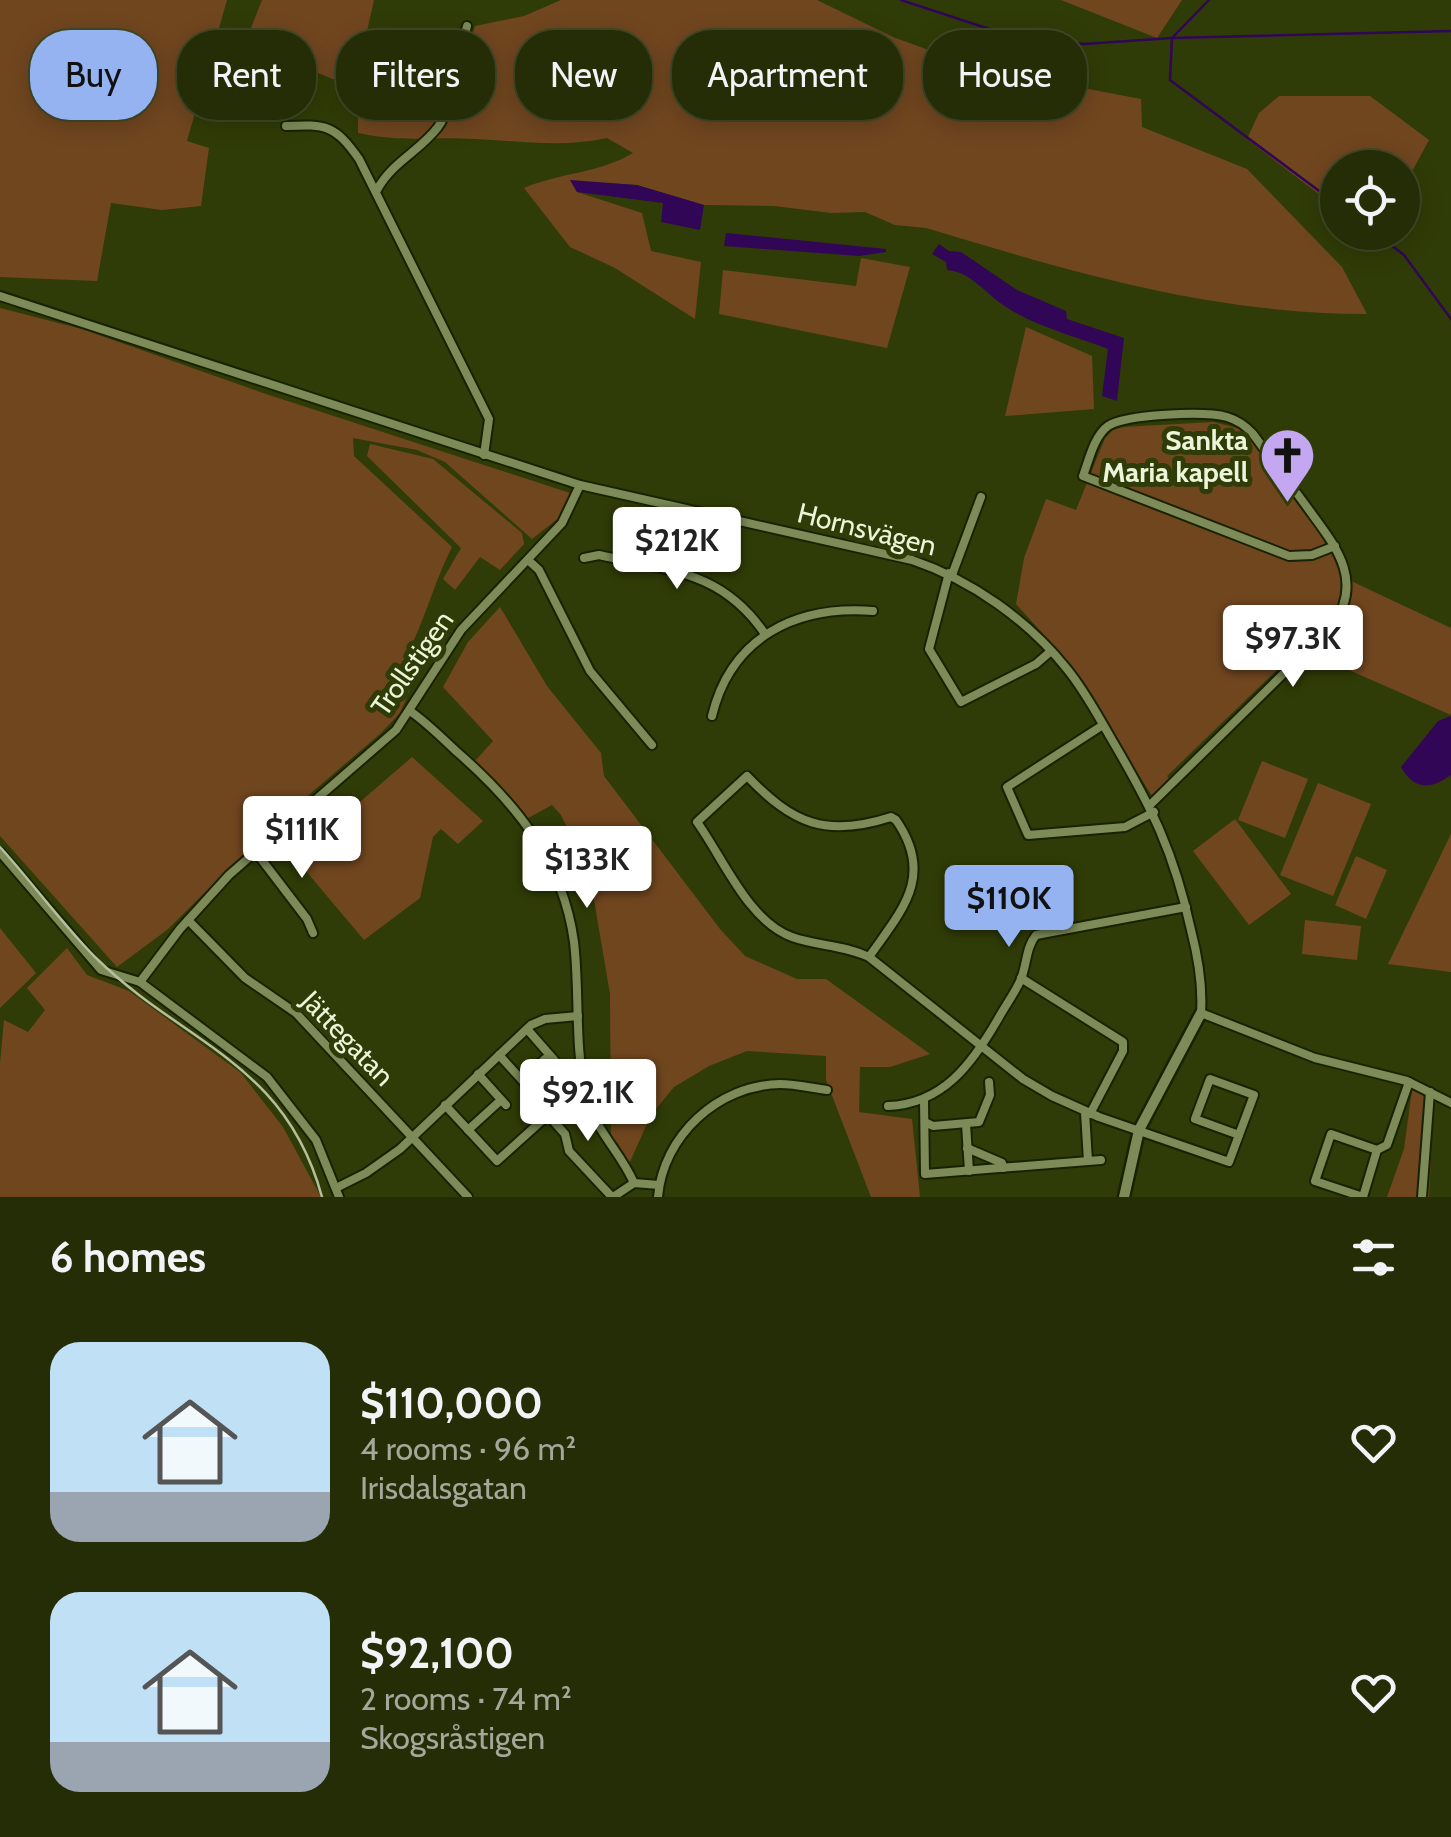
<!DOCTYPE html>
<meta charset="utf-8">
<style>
:root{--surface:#242d05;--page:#303913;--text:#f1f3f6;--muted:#a3a89a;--line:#414927;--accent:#95b2f1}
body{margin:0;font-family:Cabin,sans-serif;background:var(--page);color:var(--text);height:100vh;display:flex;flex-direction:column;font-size:38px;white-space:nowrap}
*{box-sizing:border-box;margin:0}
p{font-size:32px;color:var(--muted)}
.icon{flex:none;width:55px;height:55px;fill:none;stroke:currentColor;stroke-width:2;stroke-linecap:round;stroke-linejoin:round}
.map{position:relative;height:1197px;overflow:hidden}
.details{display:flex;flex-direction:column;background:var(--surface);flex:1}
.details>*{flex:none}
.guide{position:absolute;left:30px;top:30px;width:1392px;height:90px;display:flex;gap:20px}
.fabs{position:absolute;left:1320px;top:150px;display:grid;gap:20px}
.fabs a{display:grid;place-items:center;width:100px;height:100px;border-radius:50%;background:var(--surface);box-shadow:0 5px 25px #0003,0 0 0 2px var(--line);font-size:50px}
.price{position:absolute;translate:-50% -85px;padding:0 22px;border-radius:10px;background:#fff;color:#222;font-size:32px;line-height:65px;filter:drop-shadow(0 2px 5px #0008)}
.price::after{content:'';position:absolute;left:50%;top:60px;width:30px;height:22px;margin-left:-15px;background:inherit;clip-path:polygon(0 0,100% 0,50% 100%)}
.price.active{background:var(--accent);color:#111}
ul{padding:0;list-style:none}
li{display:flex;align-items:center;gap:30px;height:250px;padding:0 50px}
li span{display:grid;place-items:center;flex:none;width:280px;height:200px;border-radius:30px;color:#555}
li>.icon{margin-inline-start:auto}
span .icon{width:120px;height:120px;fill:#fffc;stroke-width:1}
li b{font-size:42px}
h2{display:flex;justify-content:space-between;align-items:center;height:120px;padding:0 50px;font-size:42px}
.pill{padding:0 35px;border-radius:40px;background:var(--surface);box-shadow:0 5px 25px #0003,0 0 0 2px var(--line);font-size:35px;line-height:90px}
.pill.active{background:var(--accent);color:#111}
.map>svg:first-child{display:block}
</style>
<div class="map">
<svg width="1451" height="1197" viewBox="0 0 1451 1197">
<rect width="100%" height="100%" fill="#303c07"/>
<g fill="#70461f">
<polygon points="0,0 227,0 187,141 209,148 201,206 162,210 111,203 97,281 0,277"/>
<path d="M262 0H374L365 40 437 79 447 64 463 67 475 26 524 16 561 0H817L893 37 978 68 1141 99 1142 127 1247 169 1342 267 1367 314C1213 314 1072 272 926 228L895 225 865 212 831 213 774 206 704 205 637 185 571 181 577 192 642 213 651 251 701 262 695 319 615 268 570 247 524 188C559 173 600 173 633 153L607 138C562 148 520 141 475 139 431 136 402 143 358 133V105L335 80 245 43Z"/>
<polygon points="1061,0 1182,0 1157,38"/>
<polygon points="1279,96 1370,96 1429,140 1403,188 1402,168 1338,168 1337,208 1247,139 1259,113"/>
<polygon points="861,258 910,267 887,348 719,314 723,270 856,286"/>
<path d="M0 308 82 329 263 393 570 493 565 513 532 539 445 462 417 450 353 438 354 456 452 547C436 578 428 610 413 642L425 656 400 713 380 734 270 828 167 930 117 967 0 836Z"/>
<polygon points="1026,327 1092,356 1094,409 1005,416"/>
<polygon points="1213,422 1242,429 1254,441 1337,554 1351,581 1451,628 1451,715 1333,663 1309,644 1291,662 1288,659 1167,776 1170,780 1152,796 1064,657 1016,604 1024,558 1046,499 1076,510 1105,438 1113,430 1123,427"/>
<polygon points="370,444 433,459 522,533 524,544 500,570 480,557 455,590 443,579 461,548 367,456"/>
<polygon points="500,607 547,686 601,753 604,776 720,929 745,956 797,979 826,979 930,1054 890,1067 860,1067 859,1112 912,1119 920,1197 871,1197 826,1080 826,1056 747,1051 709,1066 674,1087 651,1115 629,1164 611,1135 610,994 590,876 561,815 552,805 528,818 475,761 493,741 443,687 468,642"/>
<polygon points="412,757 483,821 458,844 441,829 433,837 420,898 364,940 295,858"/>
<polygon points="1262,761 1308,779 1285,838 1238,820"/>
<polygon points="1318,783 1371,804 1333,896 1280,875"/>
<polygon points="1235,819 1291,894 1249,925 1193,851"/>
<polygon points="1451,834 1451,972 1388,964"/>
<polygon points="1356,856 1387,870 1366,919 1335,905"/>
<polygon points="1305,920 1361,926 1357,960 1302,954"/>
<polygon points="0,928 36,973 0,1008"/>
<polygon points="67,948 87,975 129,991 241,1073 283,1127 321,1197 0,1197 0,1063 4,1020 28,1032 45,1010 27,988"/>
<polygon points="1412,1090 1434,1099 1429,1197 1387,1197 1404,1149"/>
</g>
<g fill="#310656">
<polygon points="570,180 637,185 704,205 700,230 661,222 663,203 577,192"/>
<polygon points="726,233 886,249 886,252 859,256 724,246"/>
<path d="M939 244 949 251 961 252 1017 290 1066 311 1067 319 1124 338 1117 401 1102 396 1108 349C1075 336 1037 327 1006 307 987 295 970 271 947 270L946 262 932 254Z"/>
<path d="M1451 716V775C1430 790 1414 790 1401 767L1438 721Z"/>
</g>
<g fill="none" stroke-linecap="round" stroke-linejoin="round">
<g stroke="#310656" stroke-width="2.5">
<polyline points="901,0 1023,40 1084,44 1172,38 1451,31"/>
<polyline points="1209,0 1172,38 1170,80 1338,205"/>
<polyline points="1374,232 1404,255 1451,319"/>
</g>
<defs>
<g id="street">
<path d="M286 126C326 124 335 125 359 159L489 419 484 455"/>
<path d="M377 190C392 162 420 151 438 127 453 107 460 52 467 26"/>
<path d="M0 296 580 485 912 560C971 580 1028 620 1067 669 1085 691 1098 716 1112 740 1152 808 1174 852 1191 930 1198 957 1203 984 1201 1013L1315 1058 1407 1081 1451 1103"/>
<path d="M584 558 599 555C669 571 721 570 765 634"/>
<polyline points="528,560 539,570 590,671 652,745"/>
<polyline points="676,572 691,512"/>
<polyline points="949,573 929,649 961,702 1036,664 1051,651"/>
<polyline points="952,575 981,497"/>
<path d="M410 711C426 722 441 737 456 751 516 803 563 861 574 942 580 993 574 1046 586 1096 596 1132 620 1151 634 1183"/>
<path d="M712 716C731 637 796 605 873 611"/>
<polyline points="1103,725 1007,787 1028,835 1125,827 1154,812"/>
<path d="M1150 805 1332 626C1367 579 1332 542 1304 503 1287 480 1270 457 1253 434 1246 426 1237 420 1227 417 1205 411 1126 414 1108 426 1094 436 1089 460 1083 476L1289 556 1312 555 1335 546"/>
<polyline points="255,851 307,919 313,933"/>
<polyline points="0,852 101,970 140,982 267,1077 316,1140 339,1197"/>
<polyline points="188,920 245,978 296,1013 468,1197"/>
<path d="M869 957C902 910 935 876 896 820L891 817C826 838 793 824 747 776L697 822C723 858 748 921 792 937 817 946 844 945 869 957L1023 1079 1052 1096 1099 1117 1229 1162 1239 1135"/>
<polyline points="1021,978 1123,1042 1123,1051 1090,1114"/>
<polyline points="140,982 180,929 229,875 396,730 461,630 562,523 580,485"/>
<polyline points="527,1029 555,1061"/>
<polyline points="478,1074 506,1105"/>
<polygon points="1210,1079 1254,1095 1239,1135 1195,1119"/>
<polyline points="522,1080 545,1059"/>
<polyline points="578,1087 548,1115 565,1134 569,1151 612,1197"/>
<polyline points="924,1100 925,1174 1101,1160"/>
<polyline points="445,1105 497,1161 548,1115 533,1092 499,1055"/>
<path d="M888 1106C943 1104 972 1064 998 1019 1005 1006 1015 993 1021 979 1027 964 1026 947 1036 935L1186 907"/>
<polyline points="1085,1112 1088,1161"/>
<polyline points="925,1122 933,1126 979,1122 990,1095 989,1082"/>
<polyline points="966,1124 969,1171"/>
<polyline points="468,1130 501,1100"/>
<polyline points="967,1148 1002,1163 1003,1168"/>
<polyline points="336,1188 366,1173 400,1149 531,1025 545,1019 578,1016"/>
<polyline points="613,1197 634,1183 659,1185"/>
<path d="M658 1197C663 1136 718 1085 780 1084 796 1084 811 1088 827 1090"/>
<polyline points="1363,1197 1315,1181 1331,1134 1377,1150"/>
<polyline points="1363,1197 1377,1150 1387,1145 1409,1082"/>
<polyline points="1422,1197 1430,1092"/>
</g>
<polyline id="secondary" points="1124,1197 1139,1130 1201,1013"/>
</defs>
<use href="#street" stroke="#192200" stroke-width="12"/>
<use href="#secondary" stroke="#192200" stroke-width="15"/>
<use href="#street" stroke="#7c8b58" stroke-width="8"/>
<use href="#secondary" stroke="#7c8b58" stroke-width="10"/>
<path stroke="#b5bf9c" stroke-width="2.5" d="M0 847C32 882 61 923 95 957 183 1044 285 1061 322 1197"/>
</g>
<defs>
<symbol id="church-pin" viewBox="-11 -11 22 30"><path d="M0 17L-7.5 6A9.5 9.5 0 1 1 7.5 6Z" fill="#c4a7f1" stroke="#303c07"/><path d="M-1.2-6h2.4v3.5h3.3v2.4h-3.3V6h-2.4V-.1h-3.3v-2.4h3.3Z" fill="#111"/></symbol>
</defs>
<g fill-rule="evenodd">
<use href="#church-pin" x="1256" y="424" width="63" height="86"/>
</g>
<g text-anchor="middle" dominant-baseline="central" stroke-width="10" stroke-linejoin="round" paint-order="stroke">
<g font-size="28" font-weight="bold" fill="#ecf5d9" stroke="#303c07" text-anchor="end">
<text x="1248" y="440">Sankta<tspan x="1248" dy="32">Maria kapell</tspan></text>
</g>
<g font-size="28" fill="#ecf5d9" stroke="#303c07">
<text transform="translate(867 529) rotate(14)">Hornsvägen</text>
<text transform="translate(412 663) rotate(-55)">Trollstigen</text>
<text transform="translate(348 1038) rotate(46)">Jättegatan</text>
</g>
</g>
</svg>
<div class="fabs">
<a><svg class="icon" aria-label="locate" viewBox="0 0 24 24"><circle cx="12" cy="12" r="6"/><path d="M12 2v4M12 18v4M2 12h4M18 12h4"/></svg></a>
</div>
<b class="price" style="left:677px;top:592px">$212K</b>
<b class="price" style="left:1293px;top:690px">$97.3K</b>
<b class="price" style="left:302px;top:881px">$111K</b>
<b class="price" style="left:587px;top:911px">$133K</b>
<b class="price active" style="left:1009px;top:950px">$110K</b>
<b class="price" style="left:588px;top:1144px">$92.1K</b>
<div class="guide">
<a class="pill active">Buy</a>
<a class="pill">Rent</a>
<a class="pill">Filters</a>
<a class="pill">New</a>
<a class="pill">Apartment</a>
<a class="pill">House</a>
</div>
</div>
<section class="details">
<h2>6 homes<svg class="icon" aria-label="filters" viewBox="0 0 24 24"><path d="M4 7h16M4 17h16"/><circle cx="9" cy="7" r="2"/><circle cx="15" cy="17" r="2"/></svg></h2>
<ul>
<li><span style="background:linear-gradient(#bfe0f5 75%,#9aa5b1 0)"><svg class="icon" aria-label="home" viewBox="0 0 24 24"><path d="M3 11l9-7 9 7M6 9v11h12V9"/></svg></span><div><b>$110,000</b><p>4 rooms · 96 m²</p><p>Irisdalsgatan</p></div><svg class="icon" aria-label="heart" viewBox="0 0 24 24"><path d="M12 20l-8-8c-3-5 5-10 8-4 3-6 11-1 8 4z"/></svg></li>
<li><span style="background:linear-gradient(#bfe0f5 75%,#9aa5b1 0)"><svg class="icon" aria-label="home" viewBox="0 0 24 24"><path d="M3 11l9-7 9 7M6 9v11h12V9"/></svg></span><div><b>$92,100</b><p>2 rooms · 74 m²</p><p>Skogsråstigen</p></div><svg class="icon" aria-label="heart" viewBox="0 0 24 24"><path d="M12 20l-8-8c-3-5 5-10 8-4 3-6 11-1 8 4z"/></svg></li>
</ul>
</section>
